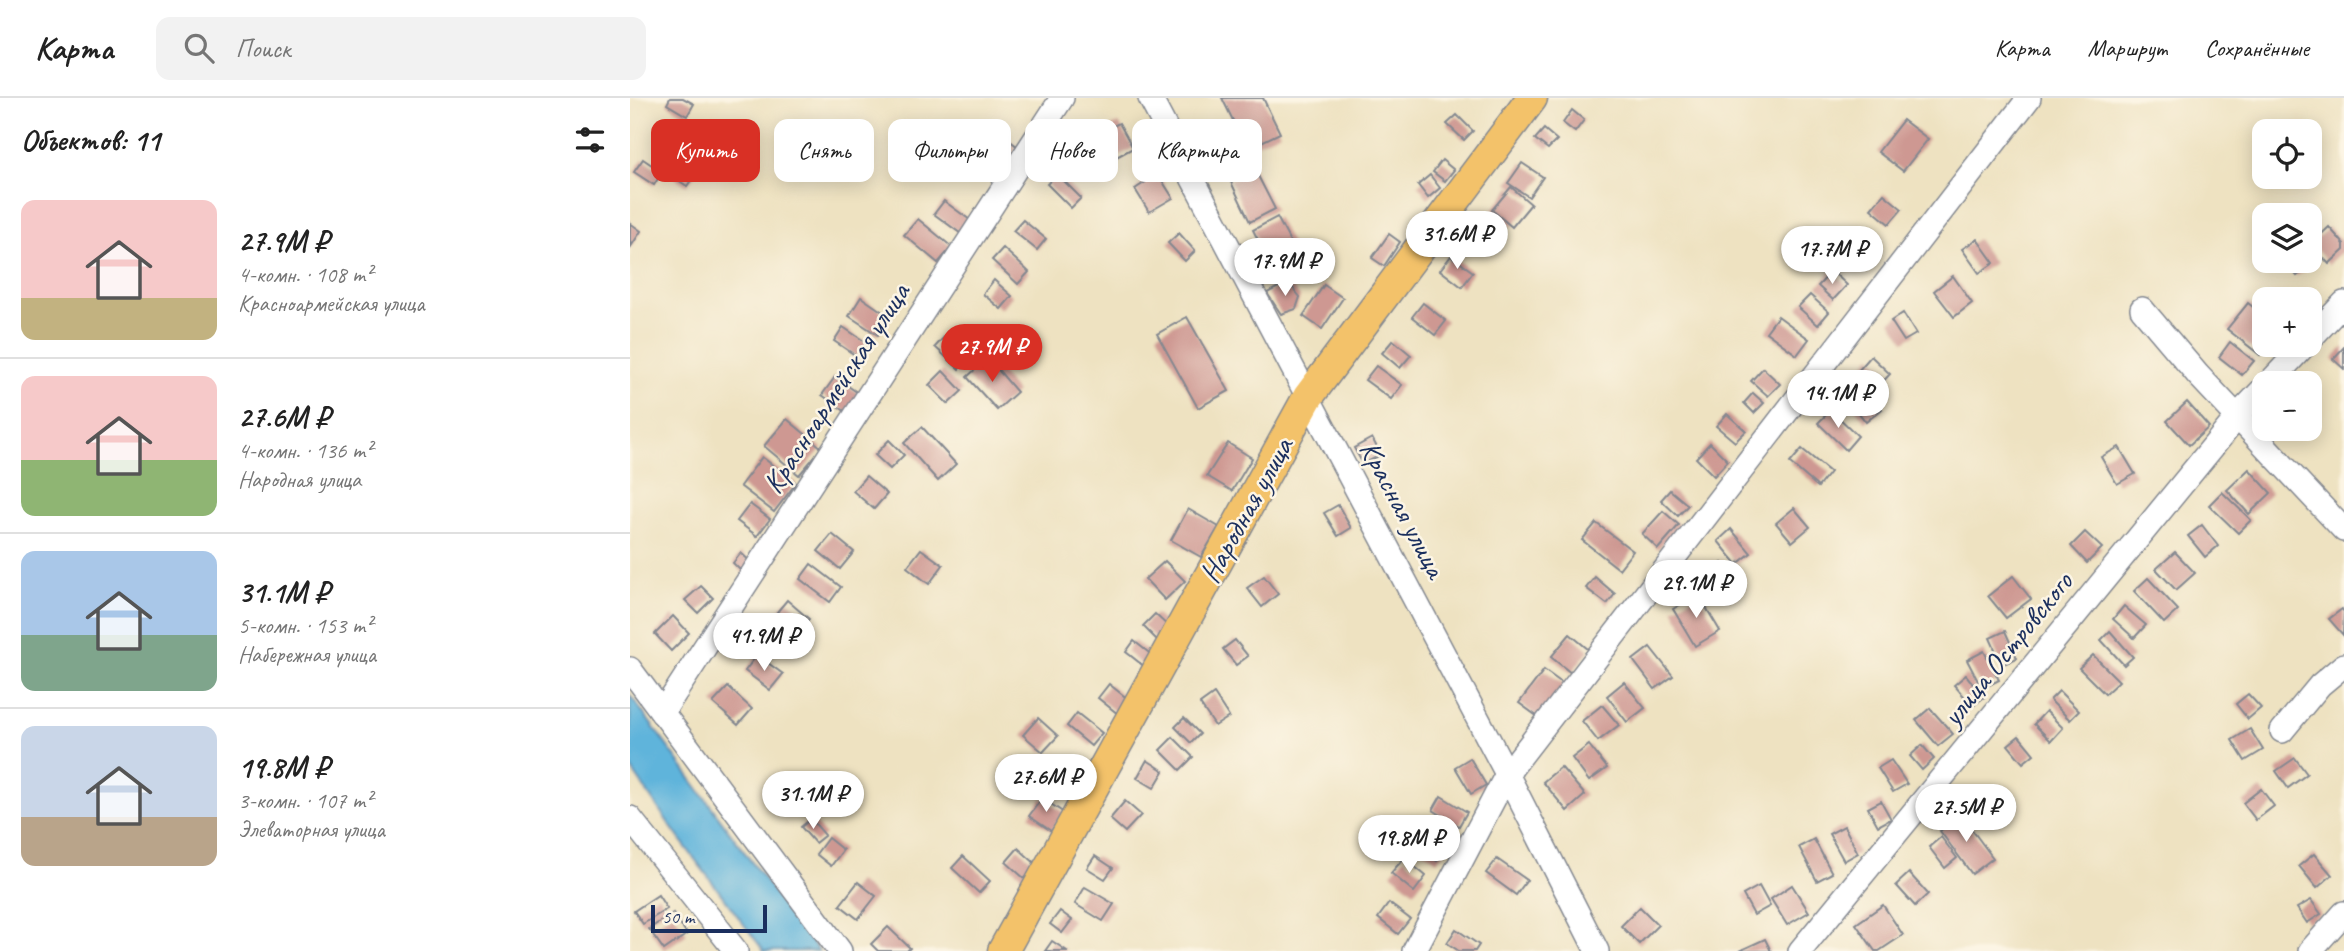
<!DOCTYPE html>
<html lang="ru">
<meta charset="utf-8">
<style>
:root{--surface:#fff;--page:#f2f2f2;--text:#222;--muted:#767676;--line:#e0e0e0;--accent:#d93025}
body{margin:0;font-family:Caveat,sans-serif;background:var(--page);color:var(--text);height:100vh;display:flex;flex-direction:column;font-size:26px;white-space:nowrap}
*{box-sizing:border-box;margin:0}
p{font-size:23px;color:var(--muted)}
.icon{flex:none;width:38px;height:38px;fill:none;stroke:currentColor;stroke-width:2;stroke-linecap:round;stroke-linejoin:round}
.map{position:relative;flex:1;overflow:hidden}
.panel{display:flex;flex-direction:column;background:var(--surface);width:630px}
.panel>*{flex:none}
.guide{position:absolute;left:21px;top:21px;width:665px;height:63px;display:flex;gap:14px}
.controls{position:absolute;left:1622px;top:21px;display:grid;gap:14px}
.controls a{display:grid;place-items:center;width:70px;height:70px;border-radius:14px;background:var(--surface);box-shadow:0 4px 18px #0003;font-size:35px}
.scale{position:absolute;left:21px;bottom:18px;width:116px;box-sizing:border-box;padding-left:7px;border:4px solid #1b2f5e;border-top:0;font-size:19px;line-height:24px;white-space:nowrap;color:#1b2f5e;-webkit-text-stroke:5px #fcf5e5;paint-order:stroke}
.price{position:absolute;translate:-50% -60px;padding:0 16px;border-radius:24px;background:#fff;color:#222;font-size:23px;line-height:46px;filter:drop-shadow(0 2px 4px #0008)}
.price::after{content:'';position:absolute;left:50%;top:42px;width:21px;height:16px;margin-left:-10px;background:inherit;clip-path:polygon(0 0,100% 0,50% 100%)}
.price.selected{background:var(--accent);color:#fff}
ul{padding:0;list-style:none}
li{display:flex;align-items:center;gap:21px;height:175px;padding:0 21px}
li+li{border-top:2px solid var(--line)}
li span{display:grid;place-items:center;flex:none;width:196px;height:140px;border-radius:14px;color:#555}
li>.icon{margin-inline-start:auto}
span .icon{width:84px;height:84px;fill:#fffc;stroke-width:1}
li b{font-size:30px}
h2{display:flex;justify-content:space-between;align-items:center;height:84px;padding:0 21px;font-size:30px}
.chip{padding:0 24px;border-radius:14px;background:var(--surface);box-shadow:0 4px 18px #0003;font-size:24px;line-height:63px}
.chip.selected{background:var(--accent);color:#fff}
header{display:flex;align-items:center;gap:42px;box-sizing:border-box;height:98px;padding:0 35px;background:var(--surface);border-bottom:2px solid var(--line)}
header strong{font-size:33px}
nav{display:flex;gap:38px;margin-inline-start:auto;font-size:24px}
.search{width:490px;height:63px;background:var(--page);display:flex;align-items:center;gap:18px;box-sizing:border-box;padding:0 24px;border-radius:14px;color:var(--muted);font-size:26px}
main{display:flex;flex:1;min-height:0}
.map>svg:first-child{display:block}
</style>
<header>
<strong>Карта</strong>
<div class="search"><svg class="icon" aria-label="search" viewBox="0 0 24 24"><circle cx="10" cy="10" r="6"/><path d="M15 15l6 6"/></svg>Поиск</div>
<nav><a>Карта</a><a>Маршрут</a><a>Сохранённые</a></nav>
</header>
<main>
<section class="panel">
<h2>Объектов: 11<svg class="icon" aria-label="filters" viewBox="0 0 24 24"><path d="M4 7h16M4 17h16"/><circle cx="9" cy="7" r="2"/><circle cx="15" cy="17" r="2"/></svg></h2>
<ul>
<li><span style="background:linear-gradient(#f6c9c9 70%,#c2b280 0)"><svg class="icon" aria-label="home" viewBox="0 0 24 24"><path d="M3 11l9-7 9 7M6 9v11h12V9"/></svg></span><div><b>27.9M ₽</b><p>4-комн. · 108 m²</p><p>Красноармейская улица</p></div></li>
<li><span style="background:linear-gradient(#f6c9c9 60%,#8fb573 0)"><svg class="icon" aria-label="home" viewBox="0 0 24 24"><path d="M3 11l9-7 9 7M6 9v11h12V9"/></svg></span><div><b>27.6M ₽</b><p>4-комн. · 136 m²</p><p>Народная улица</p></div></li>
<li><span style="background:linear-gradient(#a9c7e8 60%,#7fa58c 0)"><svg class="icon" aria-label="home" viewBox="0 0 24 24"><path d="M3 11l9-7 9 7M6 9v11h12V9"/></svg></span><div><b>31.1M ₽</b><p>5-комн. · 153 m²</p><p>Набережная улица</p></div></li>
<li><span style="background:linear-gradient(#c9d6e8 65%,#b9a48a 0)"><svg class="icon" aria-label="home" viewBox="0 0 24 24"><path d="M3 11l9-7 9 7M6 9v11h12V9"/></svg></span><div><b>19.8M ₽</b><p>3-комн. · 107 m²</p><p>Элеваторная улица</p></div></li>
</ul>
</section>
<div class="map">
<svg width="1714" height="853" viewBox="0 0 1714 853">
<rect width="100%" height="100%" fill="#fcf5e5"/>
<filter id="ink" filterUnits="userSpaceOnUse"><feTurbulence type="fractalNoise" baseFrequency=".0143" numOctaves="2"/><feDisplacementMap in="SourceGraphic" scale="14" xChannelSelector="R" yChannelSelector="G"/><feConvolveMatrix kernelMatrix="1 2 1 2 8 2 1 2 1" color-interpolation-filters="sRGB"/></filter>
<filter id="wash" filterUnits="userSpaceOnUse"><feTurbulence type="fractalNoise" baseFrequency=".00686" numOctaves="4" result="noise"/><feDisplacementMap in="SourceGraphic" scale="28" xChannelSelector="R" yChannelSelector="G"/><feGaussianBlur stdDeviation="1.57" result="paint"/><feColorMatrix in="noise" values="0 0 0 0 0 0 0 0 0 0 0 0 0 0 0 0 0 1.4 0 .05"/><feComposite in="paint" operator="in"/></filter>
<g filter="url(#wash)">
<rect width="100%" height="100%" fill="#eee2c1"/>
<polygon fill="#5fb4db" stroke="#3d729c" stroke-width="2" points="0,597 172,833 189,853 134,853 46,736 0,669"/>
<g id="blocks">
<g fill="#ce9892">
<polygon points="40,0 53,0 64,6 57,18 37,6"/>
<polygon points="592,0 633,0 650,35 617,51"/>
<polygon points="942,12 954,22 945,34 933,25"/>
<polygon points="827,17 843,33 834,42 817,26"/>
<polygon points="1273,22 1298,41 1273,73 1248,54"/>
<polygon points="489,25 503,50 483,61 469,35"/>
<polygon points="362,29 388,49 379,61 353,41"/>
<polygon points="914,31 927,42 918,51 905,41"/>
<polygon points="49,52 72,67 57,88 35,73"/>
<polygon points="13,61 32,74 24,87 4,74"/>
<polygon points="812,62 824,72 815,83 803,74"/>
<polygon points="892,65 913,79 899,99 878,85"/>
<polygon points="624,70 645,111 620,124 600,82"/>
<polygon points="427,76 451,100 441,110 417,86"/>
<polygon points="528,76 543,100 519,114 505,91"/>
<polygon points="800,77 810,90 798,100 788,87"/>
<polygon points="881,89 901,106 882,129 862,112"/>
<polygon points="1254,96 1272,111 1259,126 1241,111"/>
<polygon points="314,103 340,122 330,135 304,116"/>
<polygon points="647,119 674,170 649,183 623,132"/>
<polygon points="288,121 322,149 308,165 274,137"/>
<polygon points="393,122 416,141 407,152 383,133"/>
<polygon points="854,123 872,137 860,152 842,139"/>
<polygon points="0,125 11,133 0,150"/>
<polygon points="1699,129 1714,146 1714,152 1699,166 1681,146"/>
<polygon points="549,135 565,153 555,163 538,145"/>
<polygon points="759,136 770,144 754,168 742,160"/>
<polygon points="1232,136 1249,150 1236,166 1219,152"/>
<polygon points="1347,141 1364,165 1349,175 1332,151"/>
<polygon points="373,150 399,174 388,186 362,162"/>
<polygon points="821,158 843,174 832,189 810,172"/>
<polygon points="1654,163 1681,163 1683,165 1667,178"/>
<polygon points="1202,173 1217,187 1203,202 1188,188"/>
<polygon points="1323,178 1342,205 1324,219 1304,193"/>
<polygon points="364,182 382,198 371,211 353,196"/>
<polygon points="658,184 670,199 666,211 651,216 637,195"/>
<polygon points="694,187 713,200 692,231 673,218"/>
<polygon points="1180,197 1199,214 1188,227 1168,209"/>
<polygon points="231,199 260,219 248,237 219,218"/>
<polygon points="793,205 816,223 805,237 782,219"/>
<polygon points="1618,205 1634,218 1634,247 1638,247 1630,257 1597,231"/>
<polygon points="1273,215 1286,236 1274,243 1261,223"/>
<polygon points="1148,218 1179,241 1167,257 1136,234"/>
<polygon points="557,219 599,293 568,310 527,236"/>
<polygon points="213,229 237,245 228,259 204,243"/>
<polygon points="316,237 339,259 329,271 305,249"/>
<polygon points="763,242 781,257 770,270 752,255"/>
<polygon points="1600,244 1624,263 1612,277 1589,259"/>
<polygon points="1714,249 1714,271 1703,261"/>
<polygon points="1241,258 1260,276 1247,290 1228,273"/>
<polygon points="358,260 387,294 367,312 337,279"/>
<polygon points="746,268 772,287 761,301 735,282"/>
<polygon points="1133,270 1150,286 1138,298 1121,283"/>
<polygon points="313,273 332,293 318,306 299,287"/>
<polygon points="205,279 231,297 219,316 192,297"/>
<polygon points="1230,284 1252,311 1236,324 1214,296"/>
<polygon points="1123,295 1134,305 1124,315 1114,305"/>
<polygon points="1557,304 1579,329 1559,347 1537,323"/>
<polygon points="1201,312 1228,338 1216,352 1188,325"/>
<polygon points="1097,316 1116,333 1105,344 1086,328"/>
<polygon points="157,321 192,350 169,377 134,348"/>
<polygon points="292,329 326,366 308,383 274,345"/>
<polygon points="742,340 751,357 733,366 724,350"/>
<polygon points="259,342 274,357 260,371 245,357"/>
<polygon points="598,345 622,360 602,393 577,378"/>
<polygon points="1080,345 1098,363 1084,378 1066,360"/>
<polygon points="1489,349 1505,376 1487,386 1471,359"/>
<polygon points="1172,351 1200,374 1188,389 1160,365"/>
<polygon points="132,359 166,385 144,414 110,388"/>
<polygon points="1619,371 1641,395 1619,416 1597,392"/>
<polygon points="236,378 257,396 244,411 223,393"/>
<polygon points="1040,392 1058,407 1048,418 1031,402"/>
<polygon points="1592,394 1621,422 1608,435 1579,407"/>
<polygon points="120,406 140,421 127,438 107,423"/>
<polygon points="708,407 721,430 708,438 694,415"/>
<polygon points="1164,410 1180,429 1162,444 1146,425"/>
<polygon points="558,411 589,429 571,459 541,442"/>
<polygon points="1033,413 1049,427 1028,451 1012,436"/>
<polygon points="966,425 1003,453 989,471 952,442"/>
<polygon points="1572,427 1588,448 1575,459 1558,438"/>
<polygon points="1101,431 1121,455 1107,466 1088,443"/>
<polygon points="1455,434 1472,450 1457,465 1441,448"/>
<polygon points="202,436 224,454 210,471 188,453"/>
<polygon points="291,451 313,467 299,486 277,469"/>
<polygon points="1545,454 1565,475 1546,492 1526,471"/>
<polygon points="111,455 123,466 114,476 103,465"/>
<polygon points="535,463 555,483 535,502 515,481"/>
<polygon points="1092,465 1105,485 1090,495 1077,475"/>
<polygon points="181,466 211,489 200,504 170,481"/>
<polygon points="634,478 648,496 632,509 617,490"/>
<polygon points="1383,478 1401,501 1376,520 1358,498"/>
<polygon points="965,479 985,496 977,506 956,490"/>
<polygon points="1518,480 1548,512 1534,525 1504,493"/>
<polygon points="71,488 83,500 68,515 55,502"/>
<polygon points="1068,496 1090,533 1065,548 1043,511"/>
<polygon points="157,502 179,521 168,533 147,514"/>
<polygon points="1494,508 1516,527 1504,540 1483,521"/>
<polygon points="1712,511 1714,514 1713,537 1699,521"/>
<polygon points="525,516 540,530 528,543 513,528"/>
<polygon points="43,518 59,535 41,553 25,536"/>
<polygon points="1375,533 1387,560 1372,567 1360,540"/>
<polygon points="1480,533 1503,559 1494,567 1471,542"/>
<polygon points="940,536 959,552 941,575 921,559"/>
<polygon points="605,542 618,558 606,567 593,551"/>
<polygon points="504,543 523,558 515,569 496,554"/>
<polygon points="1020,549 1043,578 1025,591 1003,562"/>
<polygon points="1354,553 1369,582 1352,591 1337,562"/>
<polygon points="127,557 153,576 140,592 115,573"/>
<polygon points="1463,557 1489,583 1475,596 1449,570"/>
<polygon points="914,572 936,588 911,621 889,605"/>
<polygon points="1336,577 1354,599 1343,608 1324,587"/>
<polygon points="994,584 1015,610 997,624 977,598"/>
<polygon points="479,586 499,602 488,616 468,600"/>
<polygon points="98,589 122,611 108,627 83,605"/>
<polygon points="1429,593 1449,613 1440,622 1420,602"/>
<polygon points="584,596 599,619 585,628 570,606"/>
<polygon points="1618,596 1631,610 1618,621 1606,606"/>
<polygon points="972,607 989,627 968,643 952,623"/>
<polygon points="1300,610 1323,636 1308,648 1286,622"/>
<polygon points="1416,613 1433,630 1421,643 1404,626"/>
<polygon points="447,615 472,635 461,648 437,628"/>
<polygon points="408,620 428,638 413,654 393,637"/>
<polygon points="554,620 570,636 561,645 545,629"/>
<polygon points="1620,631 1633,652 1615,663 1602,642"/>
<polygon points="1389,638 1404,656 1393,665 1378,647"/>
<polygon points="543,639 563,659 550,672 530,652"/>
<polygon points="959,647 977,670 959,683 942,660"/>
<polygon points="1292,647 1304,661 1292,672 1280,658"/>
<polygon points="840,660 856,687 841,696 825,669"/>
<polygon points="1665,660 1677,676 1658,690 1646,673"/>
<polygon points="517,662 534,673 524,690 507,680"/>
<polygon points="1261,662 1277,686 1263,694 1248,670"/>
<polygon points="931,669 955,697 937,713 913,684"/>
<polygon points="1631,691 1644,708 1626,722 1613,705"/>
<polygon points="811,698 837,714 829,728 803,712"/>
<polygon points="412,700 434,715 421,733 399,718"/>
<polygon points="495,703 511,717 495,734 480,721"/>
<polygon points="1251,703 1261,721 1248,728 1238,710"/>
<polygon points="1331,717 1363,760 1342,776 1310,733"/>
<polygon points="181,721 195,737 185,745 171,729"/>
<polygon points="1214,728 1228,755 1214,763 1199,736"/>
<polygon points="793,729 818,748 807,763 782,744"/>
<polygon points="1311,739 1327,760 1315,770 1299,749"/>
<polygon points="198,740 213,752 201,768 186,756"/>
<polygon points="1184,741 1202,775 1187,783 1169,749"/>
<polygon points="388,750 407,767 395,781 376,764"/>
<polygon points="1684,756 1702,777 1687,790 1669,768"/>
<polygon points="333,758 360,783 349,795 322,770"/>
<polygon points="465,758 483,770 475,781 457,770"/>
<polygon points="774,760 796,778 784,794 761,775"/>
<polygon points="867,761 897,782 886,797 856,775"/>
<polygon points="1279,775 1298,796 1285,808 1266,787"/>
<polygon points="228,784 246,798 228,821 210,807"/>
<polygon points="1162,787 1179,814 1157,827 1141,801"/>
<polygon points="1129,788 1140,808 1124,817 1113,797"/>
<polygon points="455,789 484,806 473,823 445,806"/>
<polygon points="28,797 37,811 13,826 4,813"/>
<polygon points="1681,802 1691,816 1677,825 1667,810"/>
<polygon points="759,805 780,821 768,836 748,820"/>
<polygon points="1253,807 1273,837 1249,853 1245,853 1226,826"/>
<polygon points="1010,809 1028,827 1009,846 991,828"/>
<polygon points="430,813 442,822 432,835 420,826"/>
<polygon points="43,815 57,836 34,852 19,831"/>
<polygon points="258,829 280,850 277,853 248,853 241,846"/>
<polygon points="826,831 849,847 845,853 829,853 817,845"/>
<polygon points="1135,841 1141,853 1109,853"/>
<polygon points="422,843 437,853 415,853"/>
</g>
</g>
</g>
<g filter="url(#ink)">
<use href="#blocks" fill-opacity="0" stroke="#848890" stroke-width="2"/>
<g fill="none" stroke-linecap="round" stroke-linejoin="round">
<defs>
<g id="minor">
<polyline points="520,0 877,676 967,853"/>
<polyline points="1512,211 1568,277 1714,432"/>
<polyline points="1680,241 1714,205"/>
<polyline points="1639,285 1675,247"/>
<polyline points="0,571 210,853"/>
<polyline points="32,615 432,0"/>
<polyline points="1652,633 1690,587 1714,567"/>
<polyline points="0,720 106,853"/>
<polyline points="784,853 877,676 1399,0"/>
<polyline points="1170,853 1613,312 1634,290"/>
<polyline points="1680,853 1714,815"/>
</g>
<polyline id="major" points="373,853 678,299 902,0"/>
</defs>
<use href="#minor" stroke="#848890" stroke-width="26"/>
<use href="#major" stroke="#848890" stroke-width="33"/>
<use href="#minor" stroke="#fff" stroke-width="23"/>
<use href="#major" stroke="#f3c26a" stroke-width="30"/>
</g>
</g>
<g text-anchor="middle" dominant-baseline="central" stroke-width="5" stroke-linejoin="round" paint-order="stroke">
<g font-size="30" fill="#1b2f5e" stroke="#fcf5e5">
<text transform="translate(206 290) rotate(-57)">Красноармейская улица</text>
<text transform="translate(773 411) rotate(62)">Красная улица</text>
<text transform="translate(616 412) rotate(-61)">Народная улица</text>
<text transform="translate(1377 551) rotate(-51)">улица Островского</text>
</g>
</g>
</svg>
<div class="controls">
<a><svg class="icon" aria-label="locate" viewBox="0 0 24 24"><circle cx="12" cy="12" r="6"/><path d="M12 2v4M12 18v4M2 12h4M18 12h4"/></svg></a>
<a><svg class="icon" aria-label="layers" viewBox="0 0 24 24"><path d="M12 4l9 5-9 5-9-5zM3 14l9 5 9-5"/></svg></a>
<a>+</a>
<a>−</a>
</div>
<div class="scale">50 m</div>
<b class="price" style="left:827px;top:173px">31.6M ₽</b>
<b class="price" style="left:1202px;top:188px">17.7M ₽</b>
<b class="price" style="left:655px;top:200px">17.9M ₽</b>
<b class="price selected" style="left:362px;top:286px">27.9M ₽</b>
<b class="price" style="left:1208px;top:332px">14.1M ₽</b>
<b class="price" style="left:1066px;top:522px">29.1M ₽</b>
<b class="price" style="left:134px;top:575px">41.9M ₽</b>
<b class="price" style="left:416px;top:716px">27.6M ₽</b>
<b class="price" style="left:183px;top:733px">31.1M ₽</b>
<b class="price" style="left:1336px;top:746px">27.5M ₽</b>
<b class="price" style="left:779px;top:777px">19.8M ₽</b>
<div class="guide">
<a class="chip selected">Купить</a>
<a class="chip">Снять</a>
<a class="chip">Фильтры</a>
<a class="chip">Новое</a>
<a class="chip">Квартира</a>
</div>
</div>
</main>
